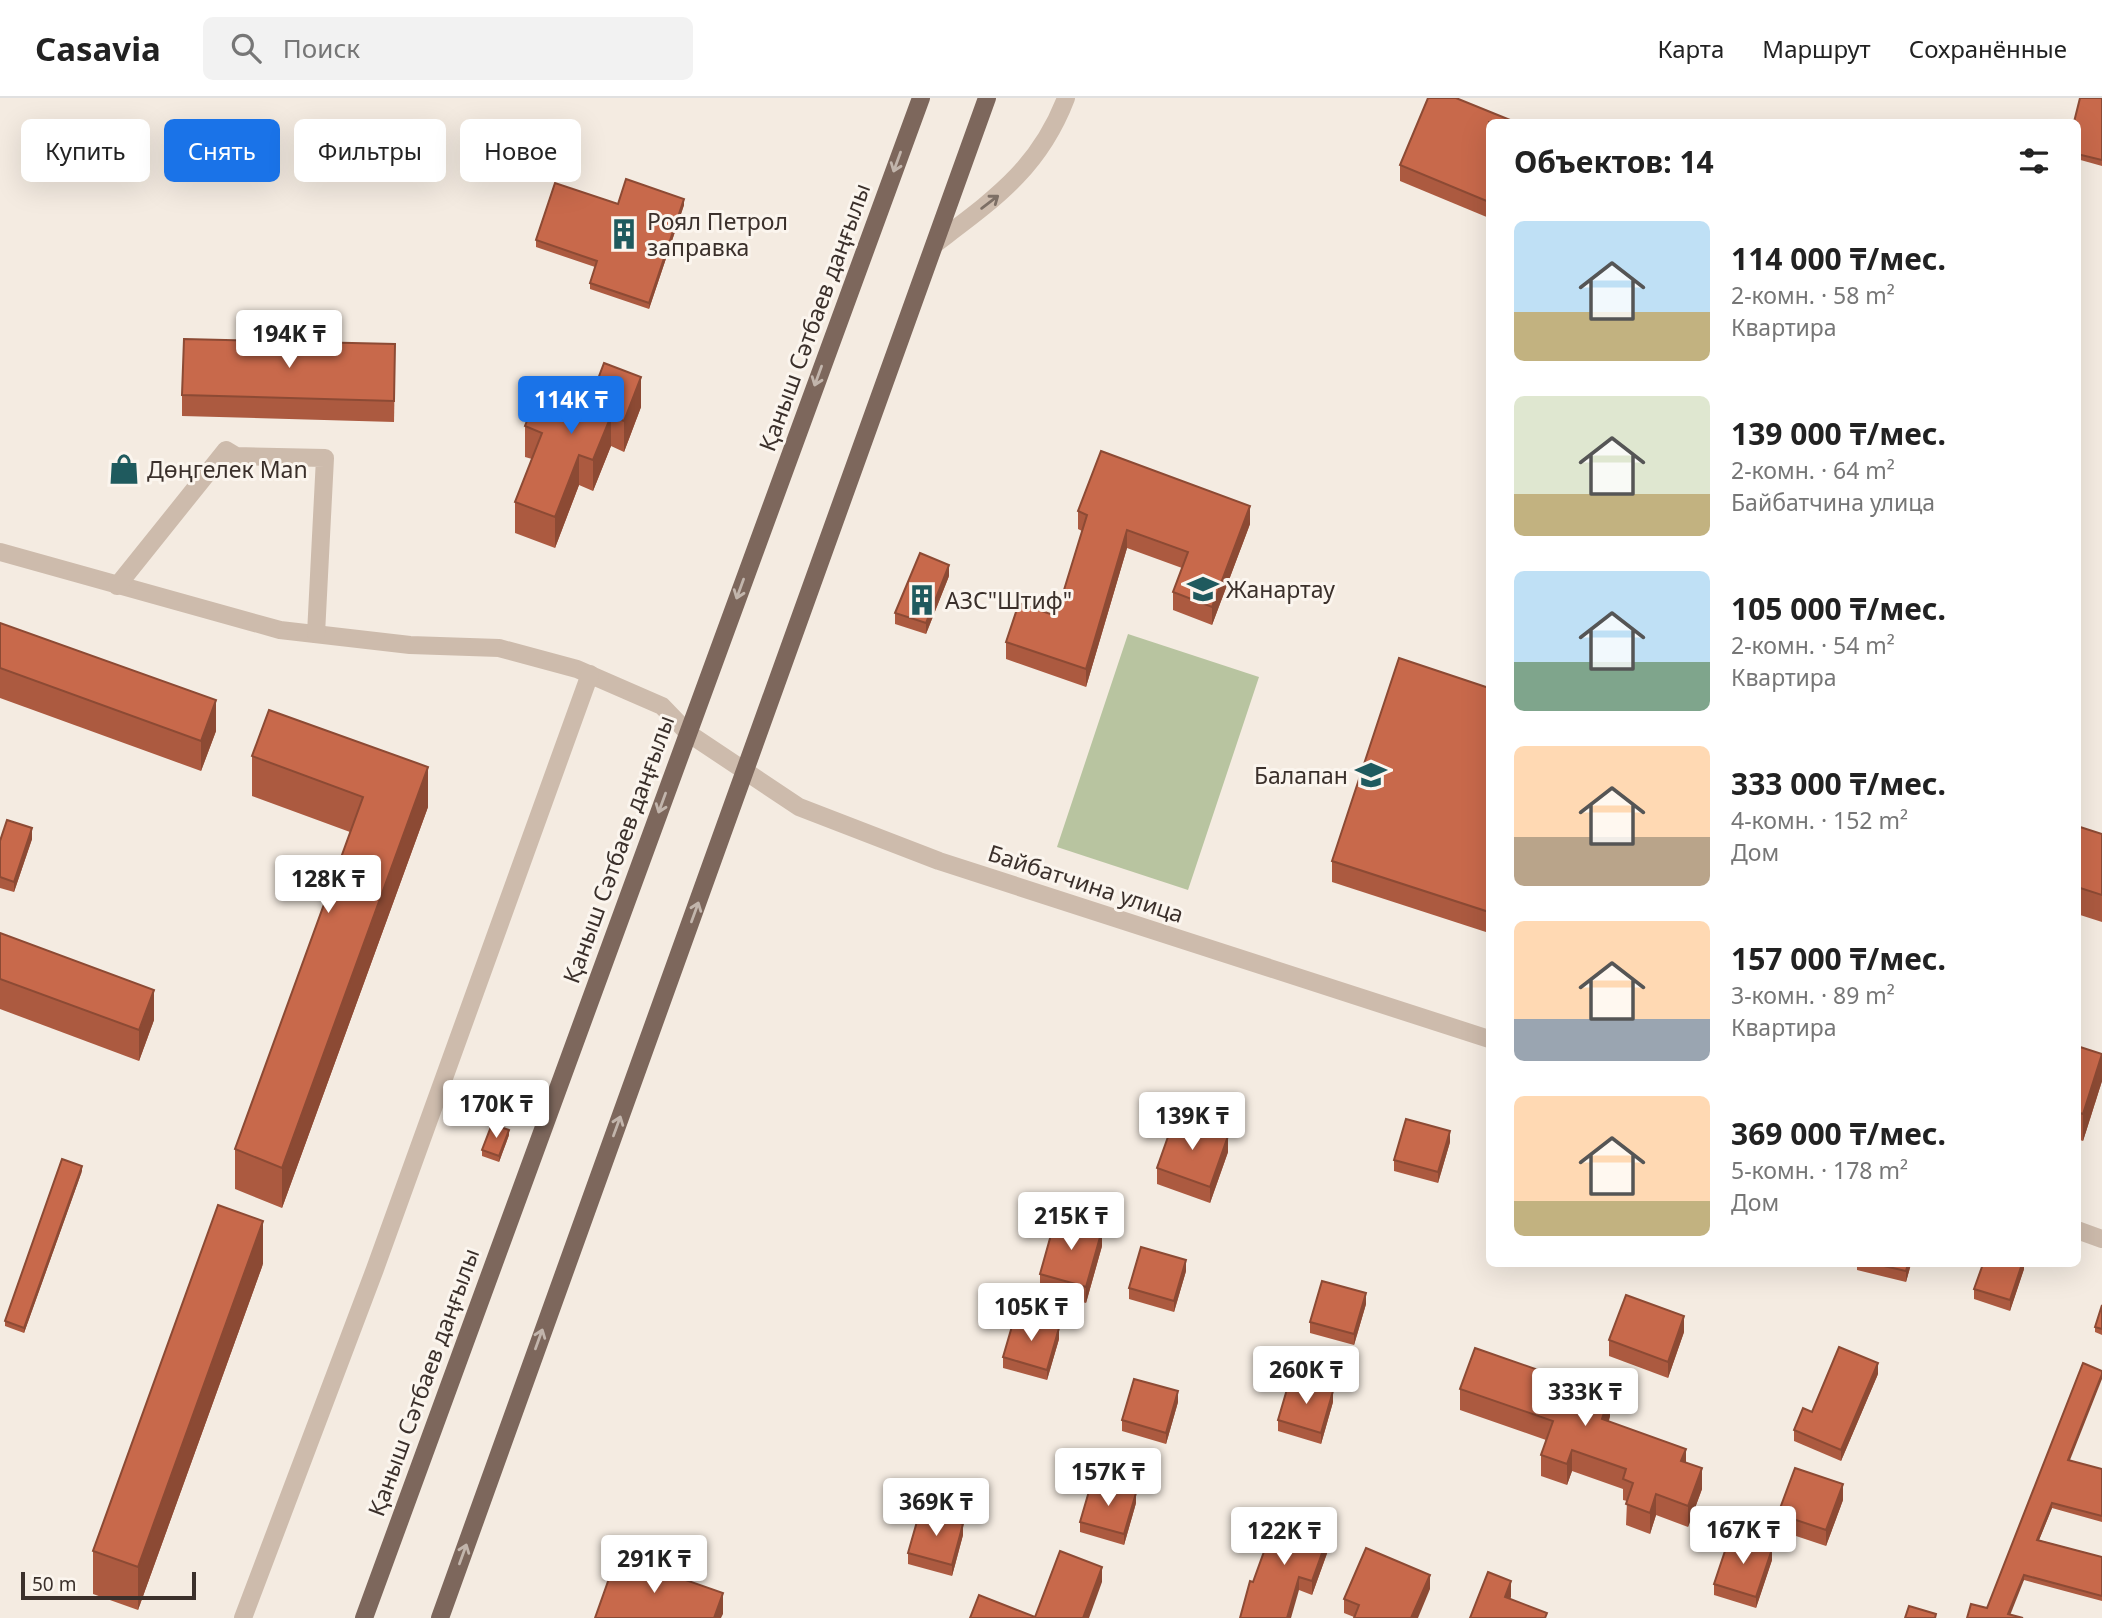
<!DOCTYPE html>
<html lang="ru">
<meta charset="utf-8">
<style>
:root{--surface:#fff;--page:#f2f2f2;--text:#222;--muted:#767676;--line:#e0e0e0;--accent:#1a73e8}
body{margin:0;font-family:"Noto Sans",sans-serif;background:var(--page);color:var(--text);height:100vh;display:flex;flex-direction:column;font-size:26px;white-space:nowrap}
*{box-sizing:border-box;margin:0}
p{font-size:23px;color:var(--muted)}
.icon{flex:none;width:38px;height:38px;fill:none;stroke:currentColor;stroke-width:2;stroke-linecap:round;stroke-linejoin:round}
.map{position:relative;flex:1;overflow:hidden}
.drawer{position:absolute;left:1486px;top:21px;width:595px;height:1148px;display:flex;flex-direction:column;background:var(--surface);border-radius:10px;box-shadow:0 7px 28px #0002}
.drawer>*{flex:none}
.guide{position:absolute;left:21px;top:21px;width:665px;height:63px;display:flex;gap:14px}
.scale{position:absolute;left:21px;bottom:18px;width:175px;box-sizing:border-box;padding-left:7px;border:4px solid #3b302b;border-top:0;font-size:19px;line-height:24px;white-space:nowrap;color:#3b302b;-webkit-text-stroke:5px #fbf5ee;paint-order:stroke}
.price{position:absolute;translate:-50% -60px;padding:0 16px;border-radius:7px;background:#fff;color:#222;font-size:23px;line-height:46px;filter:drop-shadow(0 2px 4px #0008)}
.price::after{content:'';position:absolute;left:50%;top:42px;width:21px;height:16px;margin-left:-10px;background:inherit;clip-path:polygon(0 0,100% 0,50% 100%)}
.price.on{background:var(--accent);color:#fff}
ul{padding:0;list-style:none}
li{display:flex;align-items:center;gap:21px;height:175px;padding:0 28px}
li span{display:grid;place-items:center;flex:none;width:196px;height:140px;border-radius:10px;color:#555}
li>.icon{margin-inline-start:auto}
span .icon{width:84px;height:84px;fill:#fffc;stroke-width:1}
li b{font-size:30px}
h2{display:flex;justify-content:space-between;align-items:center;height:84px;padding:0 28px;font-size:30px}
.pill{padding:0 24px;border-radius:10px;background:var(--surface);box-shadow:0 7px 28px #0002;font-size:24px;line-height:63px}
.pill.on{background:var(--accent);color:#fff}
header{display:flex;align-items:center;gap:42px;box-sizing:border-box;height:98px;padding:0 35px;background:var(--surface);border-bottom:2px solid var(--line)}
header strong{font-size:33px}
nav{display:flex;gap:38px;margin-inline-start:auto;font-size:24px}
.search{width:490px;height:63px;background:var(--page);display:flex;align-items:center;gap:18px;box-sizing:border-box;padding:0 24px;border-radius:10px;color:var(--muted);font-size:26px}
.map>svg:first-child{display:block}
</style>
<header>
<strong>Casavia</strong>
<div class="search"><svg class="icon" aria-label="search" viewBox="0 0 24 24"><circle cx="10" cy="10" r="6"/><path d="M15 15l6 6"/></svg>Поиск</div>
<nav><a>Карта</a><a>Маршрут</a><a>Сохранённые</a></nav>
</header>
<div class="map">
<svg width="2102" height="1520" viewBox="0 0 2102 1520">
<rect width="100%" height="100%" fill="#f4ebe1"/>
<polygon fill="#b8c4a0" points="1128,536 1259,579 1188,792 1057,749"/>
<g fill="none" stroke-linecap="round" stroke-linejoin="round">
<g stroke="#cdbbac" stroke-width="18">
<path d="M935 146C993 102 1039 71 1066 0"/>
<polyline points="0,454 280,532 410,547 499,550 577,571 662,608 688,635 799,709 939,763 1489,941"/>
<polyline points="117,488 226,352 236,358 325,360 316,536"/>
<polyline points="2077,1132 2102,1141"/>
<polyline points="243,1520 375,1171 590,576"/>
</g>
<g stroke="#7d675c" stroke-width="18">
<polyline points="364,1520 921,0"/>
<polyline points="440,1520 987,0"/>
</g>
</g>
<g fill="#ac5a40">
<polygon points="2102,0 2102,68 2077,61 2077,24"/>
<polygon points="1489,24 1489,120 1400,83 1400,67"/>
<polygon points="618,106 684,107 649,211 590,191 590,185 595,169 536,149 536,142"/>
<polygon points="395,268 394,324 182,318 182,297"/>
<polygon points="641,309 624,354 611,348 593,393 579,387 555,450 515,435 515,404 532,361 525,359 525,328 587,310"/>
<polygon points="1078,413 1250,426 1212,527 1173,512 1173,494 1182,470 1127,450 1086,589 1006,561 1006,544 1056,518 1082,433 1078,431"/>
<polygon points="949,478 926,536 895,526 895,515"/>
<polygon points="0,525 216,633 201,673 0,600"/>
<polygon points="1489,590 1489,835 1332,784 1332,763"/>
<polygon points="252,658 428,709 282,1110 235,1091 235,1051 350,734 252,698"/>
<polygon points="2077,728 2102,736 2102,824 2077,816"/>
<polygon points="32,741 14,794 0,790 0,743"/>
<polygon points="0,835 154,922 139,963 0,911"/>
<polygon points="2077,948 2102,983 2083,1043 2077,1041"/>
<polygon points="509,1037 499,1064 482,1058 482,1052"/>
<polygon points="1450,1044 1438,1085 1394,1073 1394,1062"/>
<polygon points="1228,1054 1210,1105 1157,1086 1157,1070"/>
<polygon points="82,1073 24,1235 5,1228 5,1223"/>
<polygon points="1102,1148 1086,1205 1040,1192 1040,1176"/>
<polygon points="263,1166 138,1512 93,1496 93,1453"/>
<polygon points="1857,1166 1911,1166 1906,1184 1857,1172"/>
<polygon points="2024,1166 2024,1171 2010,1213 1974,1201 1974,1191"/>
<polygon points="1186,1173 1174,1214 1129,1201 1129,1190"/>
<polygon points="1366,1206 1354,1247 1310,1235 1310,1224"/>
<polygon points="2102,1207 2102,1237 2095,1234 2095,1229"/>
<polygon points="1684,1234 1668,1280 1609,1258 1609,1242"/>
<polygon points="1059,1241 1047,1282 1003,1270 1003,1259"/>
<polygon points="1878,1276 1841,1363 1794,1343 1794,1332 1812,1314"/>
<polygon points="1460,1291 1610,1318 1609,1323 1686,1365 1702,1391 1688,1429 1656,1417 1650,1436 1626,1427 1627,1403 1623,1402 1623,1391 1572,1373 1567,1387 1541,1378 1541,1357 1546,1342 1460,1312"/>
<polygon points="1178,1304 1166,1346 1122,1333 1122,1322"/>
<polygon points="1333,1304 1321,1346 1278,1333 1278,1322"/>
<polygon points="2070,1363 2102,1371 2102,1424 2052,1410 2039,1442 2102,1459 2102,1503 2024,1482 1987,1510"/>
<polygon points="1843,1402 1826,1448 1778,1432 1778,1416"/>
<polygon points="1136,1405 1124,1447 1080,1434 1080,1424"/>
<polygon points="963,1437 952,1478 908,1466 908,1455"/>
<polygon points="1330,1447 1312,1497 1299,1492 1253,1484"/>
<polygon points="1772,1462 1756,1510 1714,1497 1714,1486"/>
<polygon points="1430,1491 1354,1519 1344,1515 1344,1501"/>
</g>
<g fill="#8c4a34">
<polygon points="684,101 684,107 649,211 649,205"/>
<polygon points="641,279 641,309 624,354 624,323"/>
<polygon points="611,318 611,348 593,393 593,362"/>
<polygon points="579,357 579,387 555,450 555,419"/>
<polygon points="1250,408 1250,426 1212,527 1212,509"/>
<polygon points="1127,432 1127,450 1086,589 1086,571"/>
<polygon points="949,467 949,478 926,536 926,525"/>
<polygon points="216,602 216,633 201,673 201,643"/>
<polygon points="428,669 428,709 282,1110 282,1070"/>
<polygon points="32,730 32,741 14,794 14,784"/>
<polygon points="154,892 154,922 139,963 139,932"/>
<polygon points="2102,956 2102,983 2083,1043 2083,1016"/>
<polygon points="509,1032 509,1037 499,1064 499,1058"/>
<polygon points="1450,1033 1450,1044 1438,1085 1438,1074"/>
<polygon points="1228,1038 1228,1054 1210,1105 1210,1089"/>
<polygon points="82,1068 82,1073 24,1235 24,1230"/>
<polygon points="263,1123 263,1166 138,1512 138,1469"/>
<polygon points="1102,1132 1102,1148 1086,1205 1086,1189"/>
<polygon points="1186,1162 1186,1173 1174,1214 1174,1203"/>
<polygon points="1908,1166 1911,1166 1906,1184 1906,1173"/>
<polygon points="2022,1166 2024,1166 2024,1171 2010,1213 2010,1202"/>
<polygon points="1366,1195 1366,1206 1354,1247 1354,1236"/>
<polygon points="1684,1218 1684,1234 1668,1280 1668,1264"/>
<polygon points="1059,1230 1059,1241 1047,1282 1047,1272"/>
<polygon points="1878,1265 1878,1276 1841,1363 1841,1352"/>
<polygon points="2102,1276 2102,1281 2068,1367 2068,1362"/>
<polygon points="1178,1293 1178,1304 1166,1346 1166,1335"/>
<polygon points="1333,1293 1333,1304 1321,1346 1321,1335"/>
<polygon points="1610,1297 1610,1318 1602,1342 1602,1321"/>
<polygon points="1686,1351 1686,1372 1681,1363"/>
<polygon points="1572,1352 1572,1373 1567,1387 1567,1366"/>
<polygon points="1702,1370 1702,1391 1688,1429 1688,1408"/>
<polygon points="1843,1386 1843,1402 1826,1448 1826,1432"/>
<polygon points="1136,1395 1136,1405 1124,1447 1124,1436"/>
<polygon points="1656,1396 1656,1417 1650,1436 1650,1415"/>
<polygon points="2052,1405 2052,1410 2037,1447 2037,1442"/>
<polygon points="963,1426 963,1437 952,1478 952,1467"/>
<polygon points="1330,1433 1330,1447 1312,1497 1312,1483"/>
<polygon points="1772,1451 1772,1462 1756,1510 1756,1499"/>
<polygon points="1102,1469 1102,1484 1089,1520 1083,1520"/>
<polygon points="1430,1477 1430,1491 1418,1520 1411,1520"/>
<polygon points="2024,1477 2024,1482 2009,1520 2008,1516"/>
<polygon points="1299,1479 1299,1492 1291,1520 1287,1520"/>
<polygon points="1511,1483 1511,1499 1505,1515 1505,1499"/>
<polygon points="723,1495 723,1516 721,1520 714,1520"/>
</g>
<g fill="#c8694b" stroke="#8c4a34" stroke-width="2">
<polygon points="1428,0 1456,0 1515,24 1489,24 1489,104 1400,67"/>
<polygon points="2080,0 2102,0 2102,62 2077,56 2077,24 2074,24"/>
<polygon points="626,81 684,101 649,205 590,185 597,163 536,142 555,85 618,106"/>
<polygon points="184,241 395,246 394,303 182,297"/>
<polygon points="604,265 641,279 624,323 611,318 593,362 579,357 555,419 515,404 542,335 525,328 539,292 587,310"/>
<polygon points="1101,353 1250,408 1212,509 1173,494 1188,454 1127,432 1086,571 1006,544 1019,505 1056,518 1087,417 1078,413"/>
<polygon points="920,455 949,467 926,525 895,515"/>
<polygon points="0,525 216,602 201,643 0,570"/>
<polygon points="1399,560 1489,590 1489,814 1332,763"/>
<polygon points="269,612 428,669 282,1070 235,1051 363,699 252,658"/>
<polygon points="7,722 32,730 14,784 0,779 0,743"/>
<polygon points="2077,728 2102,736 2102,797 2077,789"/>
<polygon points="0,835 154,892 139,932 0,881"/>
<polygon points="2077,948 2102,956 2083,1016 2077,1014"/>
<polygon points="1175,1019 1228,1038 1210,1089 1157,1070"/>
<polygon points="1406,1021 1450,1033 1438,1074 1394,1062"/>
<polygon points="492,1026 509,1032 499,1058 482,1052"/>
<polygon points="62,1061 82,1068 24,1230 5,1223"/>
<polygon points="218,1107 263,1123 138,1469 93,1453"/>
<polygon points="1056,1119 1102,1132 1086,1189 1040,1176"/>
<polygon points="1141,1149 1186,1162 1174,1203 1129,1190"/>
<polygon points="1875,1166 1908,1166 1906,1173"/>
<polygon points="1983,1166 2022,1166 2010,1202 1974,1191"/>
<polygon points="1322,1183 1366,1195 1354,1236 1310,1224"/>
<polygon points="1626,1197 1684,1218 1668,1264 1609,1242"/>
<polygon points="2102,1207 2102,1231 2095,1229"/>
<polygon points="1015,1218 1059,1230 1047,1272 1003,1259"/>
<polygon points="1839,1249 1878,1265 1841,1352 1794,1332 1803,1310 1812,1314"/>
<polygon points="1475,1250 1610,1297 1602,1321 1686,1351 1681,1363 1702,1370 1688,1408 1656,1396 1650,1415 1626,1406 1633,1385 1623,1381 1626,1371 1572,1352 1567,1366 1541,1357 1553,1323 1460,1291"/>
<polygon points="2083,1265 2102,1273 2102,1276 2068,1362 2102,1371 2102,1418 2052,1405 2037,1442 2102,1459 2102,1498 2024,1477 2008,1516 2023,1520 1967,1520 1971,1506 1987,1510"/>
<polygon points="1134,1281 1178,1293 1166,1335 1122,1322"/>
<polygon points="1290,1281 1333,1293 1321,1335 1278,1322"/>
<polygon points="1795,1370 1843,1386 1826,1432 1778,1416"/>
<polygon points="1092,1383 1136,1395 1124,1436 1080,1424"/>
<polygon points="920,1413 963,1426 952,1467 908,1455"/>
<polygon points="1278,1415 1330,1433 1312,1483 1299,1479 1287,1520 1240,1520 1250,1483 1253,1484"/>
<polygon points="1730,1438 1772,1451 1756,1499 1714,1486"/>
<polygon points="1366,1450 1430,1477 1411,1520 1354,1520 1359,1507 1344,1501"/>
<polygon points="1060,1453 1102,1469 1083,1520 970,1520 979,1497 1035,1519"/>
<polygon points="617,1458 723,1495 714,1520 595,1520"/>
<polygon points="1488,1474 1511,1483 1505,1499 1547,1515 1545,1520 1470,1520"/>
<polygon points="1909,1508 1936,1516 1935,1520 1905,1520"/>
</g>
<defs><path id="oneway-shaft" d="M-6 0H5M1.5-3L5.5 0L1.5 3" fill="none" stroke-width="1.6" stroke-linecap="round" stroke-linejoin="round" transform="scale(1.75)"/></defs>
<g stroke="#c2b5ac">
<use href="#oneway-shaft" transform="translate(897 64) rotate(110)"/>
<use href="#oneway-shaft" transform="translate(818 278) rotate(110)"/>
<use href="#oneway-shaft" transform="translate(740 491) rotate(110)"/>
<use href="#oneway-shaft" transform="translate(662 705) rotate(110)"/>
<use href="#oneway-shaft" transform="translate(695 814) rotate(-70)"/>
<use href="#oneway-shaft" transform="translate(617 1028) rotate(-70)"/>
<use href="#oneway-shaft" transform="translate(539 1241) rotate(-70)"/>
<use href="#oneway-shaft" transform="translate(463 1456) rotate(-70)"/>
</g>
<use stroke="#7d6f65" href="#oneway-shaft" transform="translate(990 104) rotate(-37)"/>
<defs>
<symbol id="building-bare" viewBox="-9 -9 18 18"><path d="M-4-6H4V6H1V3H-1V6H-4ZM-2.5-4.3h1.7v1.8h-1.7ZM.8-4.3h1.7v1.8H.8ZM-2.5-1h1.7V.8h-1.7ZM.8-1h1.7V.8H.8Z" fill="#1f5a5e" stroke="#fbf5ee" stroke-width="2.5" paint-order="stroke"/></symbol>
<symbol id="shop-bare" viewBox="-9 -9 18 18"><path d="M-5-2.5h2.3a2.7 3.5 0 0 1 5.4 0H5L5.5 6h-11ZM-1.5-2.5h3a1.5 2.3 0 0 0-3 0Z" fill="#1f5a5e" stroke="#fbf5ee" stroke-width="2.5" paint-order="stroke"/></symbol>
<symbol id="school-bare" viewBox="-9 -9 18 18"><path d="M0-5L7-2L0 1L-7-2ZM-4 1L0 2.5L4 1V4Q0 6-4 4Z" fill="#1f5a5e" stroke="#fbf5ee" stroke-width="2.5" paint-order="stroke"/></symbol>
</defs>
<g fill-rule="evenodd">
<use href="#building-bare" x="602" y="114" width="44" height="44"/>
<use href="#shop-bare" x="102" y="349" width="44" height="44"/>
<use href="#school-bare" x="1181" y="469" width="44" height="44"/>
<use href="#building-bare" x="900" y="480" width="44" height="44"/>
<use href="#school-bare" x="1349" y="655" width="44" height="44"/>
</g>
<g text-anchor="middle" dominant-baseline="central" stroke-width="6" stroke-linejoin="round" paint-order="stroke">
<g font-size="23" fill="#3b302b" stroke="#fbf5ee" text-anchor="start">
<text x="647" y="123">Роял Петрол<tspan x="647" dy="26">заправка</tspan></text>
<text x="147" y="371">Дөңгелек Man</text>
<text x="1226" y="491">Жанартау</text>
<text x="945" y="502">АЗС"Штиф"</text>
<text x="1348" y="677" text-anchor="end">Балапан</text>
</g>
<g font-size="23" fill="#3b302b" stroke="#fbf5ee">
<text transform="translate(814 219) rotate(-70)">Қаныш Сәтбаев даңғылы</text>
<text transform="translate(618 751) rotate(-70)">Қаныш Сәтбаев даңғылы</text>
<text transform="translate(1086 785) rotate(18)">Байбатчина улица</text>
<text transform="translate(423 1284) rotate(-70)">Қаныш Сәтбаев даңғылы</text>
</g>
</g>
</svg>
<div class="scale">50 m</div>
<b class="price" style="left:289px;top:272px">194K ₸</b>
<b class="price on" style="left:571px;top:338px">114K ₸</b>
<b class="price" style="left:328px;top:817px">128K ₸</b>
<b class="price" style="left:496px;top:1042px">170K ₸</b>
<b class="price" style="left:1192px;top:1054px">139K ₸</b>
<b class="price" style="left:1071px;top:1154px">215K ₸</b>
<b class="price" style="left:1031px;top:1245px">105K ₸</b>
<b class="price" style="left:1306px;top:1308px">260K ₸</b>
<b class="price" style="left:1585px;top:1330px">333K ₸</b>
<b class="price" style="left:1108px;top:1410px">157K ₸</b>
<b class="price" style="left:936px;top:1440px">369K ₸</b>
<b class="price" style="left:1743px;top:1468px">167K ₸</b>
<b class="price" style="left:1284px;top:1469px">122K ₸</b>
<b class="price" style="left:654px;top:1497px">291K ₸</b>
<div class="guide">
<a class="pill">Купить</a>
<a class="pill on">Снять</a>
<a class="pill">Фильтры</a>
<a class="pill">Новое</a>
</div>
<section class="drawer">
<h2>Объектов: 14<svg class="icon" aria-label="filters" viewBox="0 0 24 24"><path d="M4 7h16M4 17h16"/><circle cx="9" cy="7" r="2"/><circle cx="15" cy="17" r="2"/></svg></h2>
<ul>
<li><span style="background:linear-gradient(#bfe0f5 65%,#c2b280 0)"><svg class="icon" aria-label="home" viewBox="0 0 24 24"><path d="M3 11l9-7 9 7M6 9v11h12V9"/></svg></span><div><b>114 000 ₸/мес.</b><p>2-комн. · 58 m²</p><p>Квартира</p></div></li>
<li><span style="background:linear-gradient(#dfe7d0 70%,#c2b280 0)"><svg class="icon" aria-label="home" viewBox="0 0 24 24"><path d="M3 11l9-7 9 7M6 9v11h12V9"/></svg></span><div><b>139 000 ₸/мес.</b><p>2-комн. · 64 m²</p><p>Байбатчина улица</p></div></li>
<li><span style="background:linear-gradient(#bfe0f5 65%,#7fa58c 0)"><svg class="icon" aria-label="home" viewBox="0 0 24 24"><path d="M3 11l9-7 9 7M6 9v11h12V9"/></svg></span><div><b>105 000 ₸/мес.</b><p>2-комн. · 54 m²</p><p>Квартира</p></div></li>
<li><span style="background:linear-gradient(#ffd9b3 65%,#b9a48a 0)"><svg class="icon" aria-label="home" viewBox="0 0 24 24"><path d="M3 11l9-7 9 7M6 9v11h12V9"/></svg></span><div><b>333 000 ₸/мес.</b><p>4-комн. · 152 m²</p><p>Дом</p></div></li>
<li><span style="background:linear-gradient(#ffd9b3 70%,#9aa5b1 0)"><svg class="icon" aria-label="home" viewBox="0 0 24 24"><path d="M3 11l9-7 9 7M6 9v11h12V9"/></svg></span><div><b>157 000 ₸/мес.</b><p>3-комн. · 89 m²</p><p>Квартира</p></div></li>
<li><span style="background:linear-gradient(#ffd9b3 75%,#c2b280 0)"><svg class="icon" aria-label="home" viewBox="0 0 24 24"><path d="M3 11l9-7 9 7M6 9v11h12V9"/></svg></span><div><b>369 000 ₸/мес.</b><p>5-комн. · 178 m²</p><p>Дом</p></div></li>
</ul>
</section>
</div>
